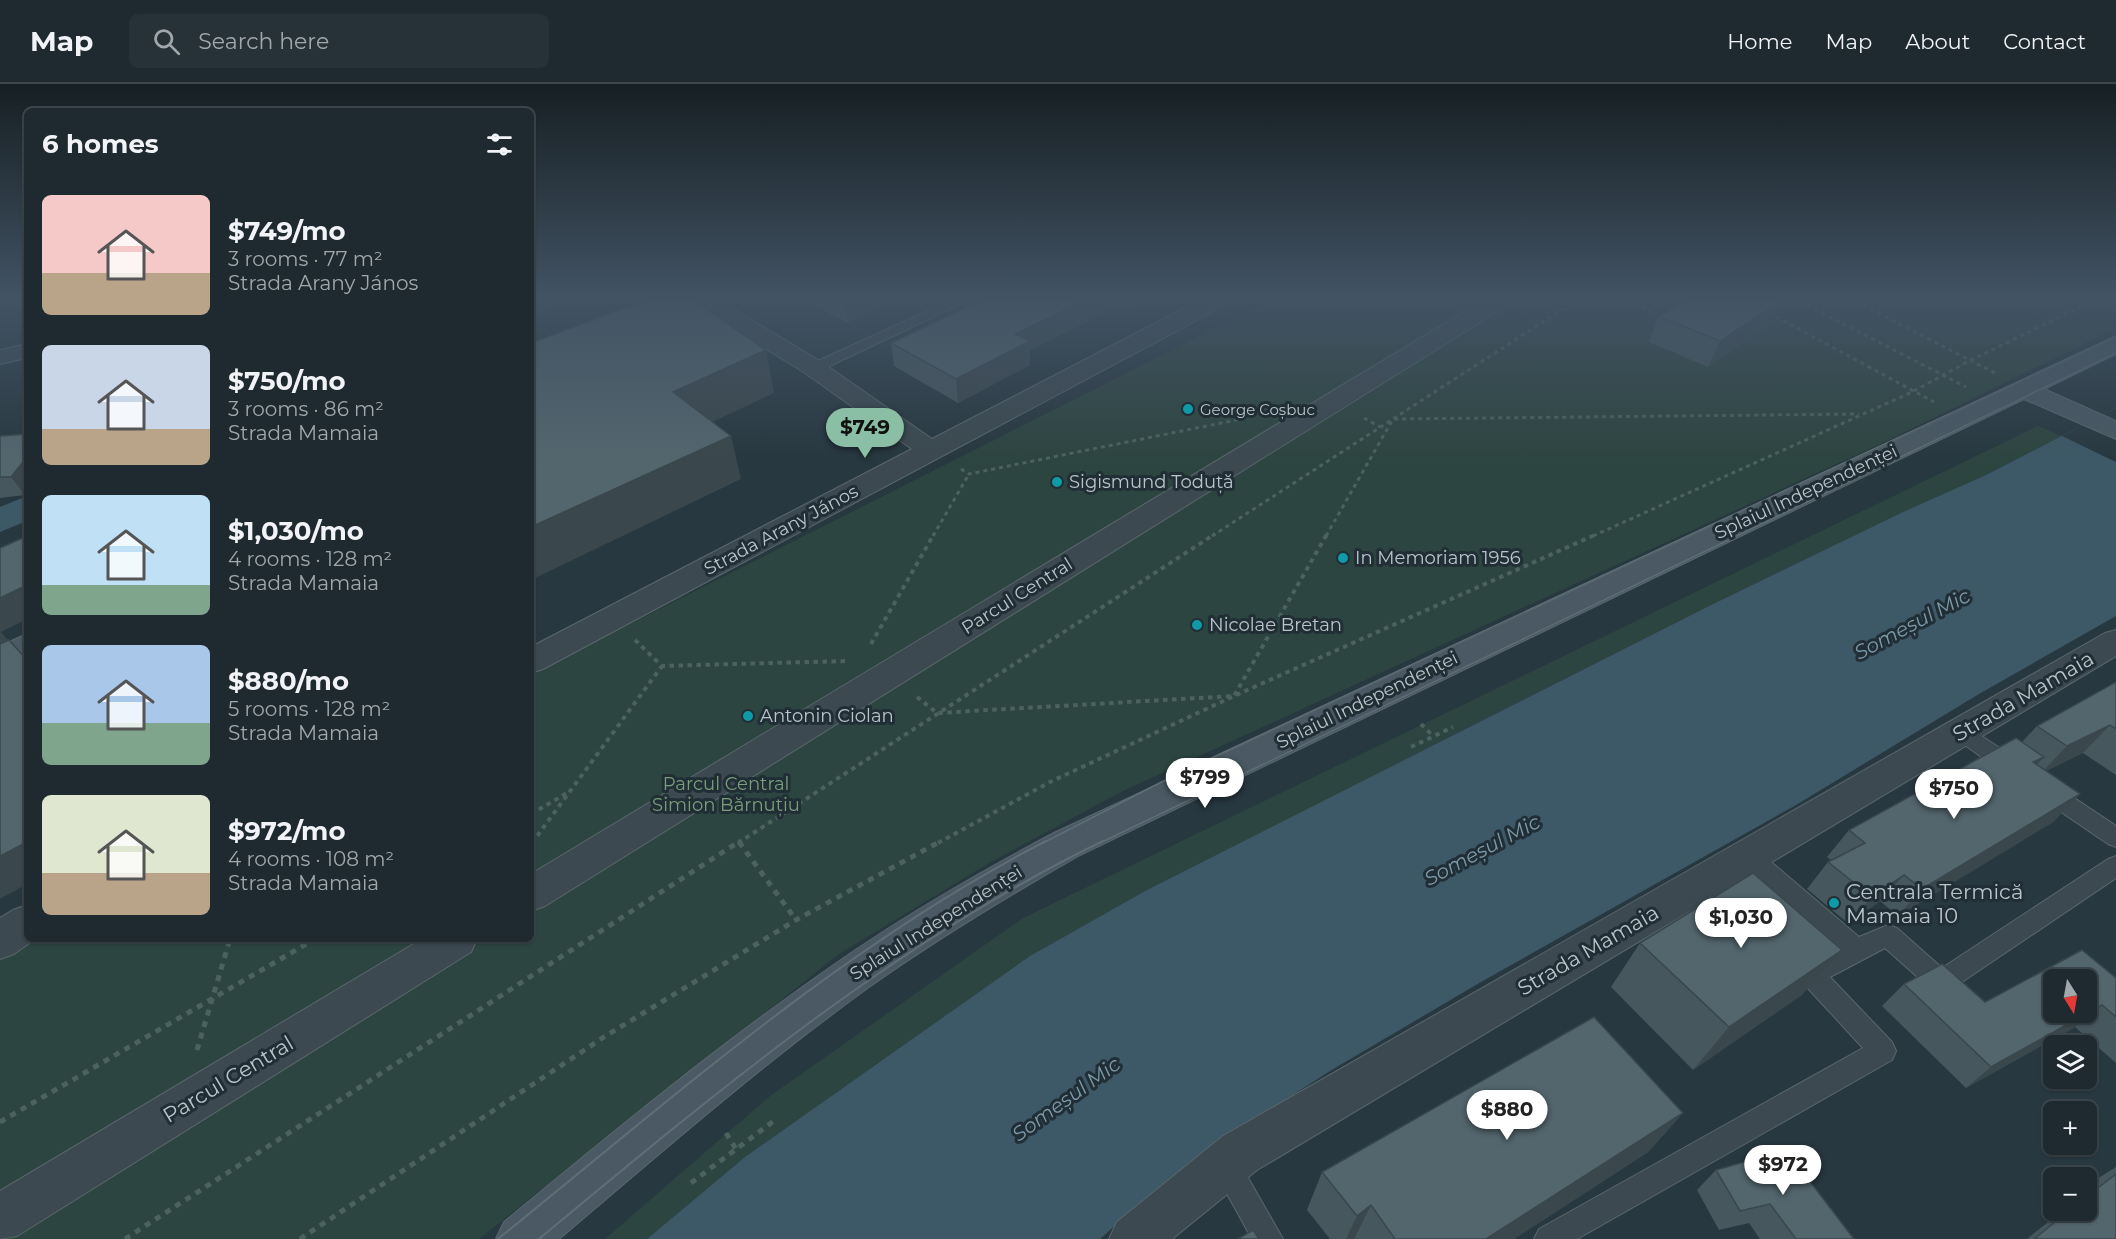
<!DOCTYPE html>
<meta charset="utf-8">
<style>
:root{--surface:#1e2a30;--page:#263238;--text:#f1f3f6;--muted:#a1a7ab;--line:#3c464c;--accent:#8abfa5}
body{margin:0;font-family:Montserrat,sans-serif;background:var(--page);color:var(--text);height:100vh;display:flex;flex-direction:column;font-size:22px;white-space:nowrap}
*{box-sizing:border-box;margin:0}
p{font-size:20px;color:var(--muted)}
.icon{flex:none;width:33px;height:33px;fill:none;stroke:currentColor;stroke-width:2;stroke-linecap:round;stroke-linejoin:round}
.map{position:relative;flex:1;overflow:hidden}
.panel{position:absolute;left:24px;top:24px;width:510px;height:834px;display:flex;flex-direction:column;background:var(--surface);border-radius:9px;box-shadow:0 2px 4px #0004,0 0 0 2px var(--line)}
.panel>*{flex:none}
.needle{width:39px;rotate:169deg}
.tools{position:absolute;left:2043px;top:885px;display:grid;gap:12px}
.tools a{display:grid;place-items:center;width:54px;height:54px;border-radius:9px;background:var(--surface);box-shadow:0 2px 4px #0004,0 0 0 2px var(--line);font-size:30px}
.price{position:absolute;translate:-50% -51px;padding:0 14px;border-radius:21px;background:#fff;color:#222;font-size:20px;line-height:39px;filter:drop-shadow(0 2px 3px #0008)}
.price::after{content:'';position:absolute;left:50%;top:36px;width:18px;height:14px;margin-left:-9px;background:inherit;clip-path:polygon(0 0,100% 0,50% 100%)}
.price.on{background:var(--accent);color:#111}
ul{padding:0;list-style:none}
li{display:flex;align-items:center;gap:18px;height:150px;padding:0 18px}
li span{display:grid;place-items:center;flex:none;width:168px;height:120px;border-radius:9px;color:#555}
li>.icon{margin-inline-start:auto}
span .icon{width:72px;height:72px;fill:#fffc;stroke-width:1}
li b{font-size:26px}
h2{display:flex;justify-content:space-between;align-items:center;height:72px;padding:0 18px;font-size:26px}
header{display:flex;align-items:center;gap:36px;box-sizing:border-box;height:84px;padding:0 30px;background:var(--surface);border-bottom:2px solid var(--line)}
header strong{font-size:28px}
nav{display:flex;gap:33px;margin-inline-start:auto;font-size:21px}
.search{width:420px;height:54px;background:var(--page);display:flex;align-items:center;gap:15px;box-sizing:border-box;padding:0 21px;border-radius:9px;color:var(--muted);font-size:22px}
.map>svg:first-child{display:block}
</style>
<header>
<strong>Map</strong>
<div class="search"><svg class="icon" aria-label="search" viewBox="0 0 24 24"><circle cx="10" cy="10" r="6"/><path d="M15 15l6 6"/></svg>Search here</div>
<nav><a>Home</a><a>Map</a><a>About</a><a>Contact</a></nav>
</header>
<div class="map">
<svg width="2116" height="1155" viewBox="0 0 2116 1155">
<rect width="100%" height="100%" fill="#283840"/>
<g fill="#2d4540">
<polygon points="1275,214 2116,214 2116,244 1889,356 1123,707 989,779 839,870 479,1155 0,1155 0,870 27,855 531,855 531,590"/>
<polygon points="2038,342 2062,352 1986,391 1903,428 1709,522 1145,807 1030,872 745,1073 647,1155 605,1155 770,1012 1023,834"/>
</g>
<polygon fill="#3d5866" points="2116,324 2116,532 1979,610 1796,721 1481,898 1330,987 1226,1054 1129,1129 1100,1155 647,1155 745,1073 1030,872 1145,807 1709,522 1903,428 1986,391"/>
<polygon fill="#283840" points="2116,324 2116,378 2062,352"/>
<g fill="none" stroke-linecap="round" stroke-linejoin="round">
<polygon fill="#3d5866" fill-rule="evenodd" points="27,412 27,437 0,448 0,423"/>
<defs>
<g id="lane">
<polygon points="956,214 973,214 819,287 814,288 807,284 809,281"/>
<polygon points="1961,640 1968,643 2018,676 2021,682 2018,688 2010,690 2002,688 1954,653 1951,648 1954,643"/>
<polygon points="2047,698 2055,701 2116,742 2116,763 2108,760 2039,713 2036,707 2039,701"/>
<polygon points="1748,763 1756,765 1859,853 1888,841 1897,844 1942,884 2108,775 2116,772 2116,794 1950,906 1941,909 1932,906 1885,864 1830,893 1892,958 1896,967 1892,976 1577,1155 1534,1155 1539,1145 1863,964 1803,899 1800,891 1803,883 1838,864 1740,779 1737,772 1740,765"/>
<polygon points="1225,1067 1235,1071 1283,1155 1252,1155 1211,1081 1215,1071"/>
</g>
<g id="street">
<polygon points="689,214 715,214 823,279 932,355 1204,214 1232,214 1229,219 543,585 531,589 531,563 912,365 805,289 692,219"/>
<polygon points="1487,214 1514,214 1511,219 545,822 531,827 531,790"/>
<polygon points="27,260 27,274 0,280 0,266"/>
<polygon points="2116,546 2116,572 1257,1086 1172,1155 1109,1155 1117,1138 1223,1052 2105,549"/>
<polygon points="27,821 27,855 35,855 14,870 0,875 0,834 13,826"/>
<polygon points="422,855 477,855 471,868 17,1152 0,1155 0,1107"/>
</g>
<g id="secondary">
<path d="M2116 254V270L2044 305 2116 337V355L2024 315 1080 771C1008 812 937 855 869 903 761 981 660 1069 559 1155H496L504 1138C613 1048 722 958 838 878 907 830 980 788 1054 749Z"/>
<polygon points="27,550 27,576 12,585 0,589 0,562"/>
</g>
</defs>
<use href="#lane" stroke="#5a676d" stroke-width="2"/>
<use href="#street" stroke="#5a676d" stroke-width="2"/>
<use href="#secondary" stroke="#5a676d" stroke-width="2"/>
<g stroke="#4c625e" stroke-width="3" stroke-dasharray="4 4" stroke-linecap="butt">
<polyline points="1619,214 1656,229"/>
<polyline points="1793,214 1966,303"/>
<polyline points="1849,214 1995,289"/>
<polyline points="1769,229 1934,318"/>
<polyline points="1364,334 1380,343"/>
<polyline points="961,385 969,390 1246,334"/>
<polyline points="933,452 969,390"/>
<polyline points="1212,452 1580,214"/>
<polyline points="1326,452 1393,335 1859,330"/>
<polyline points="1593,452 1912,308 1969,277 2099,214"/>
</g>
<g stroke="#4c625e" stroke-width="4" stroke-dasharray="4.5 4.5" stroke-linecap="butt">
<polyline points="635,556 662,582 846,577"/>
<polyline points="871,560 934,450"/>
<polyline points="917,613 937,629 1234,612 1327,450"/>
<polyline points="1421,640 1433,652"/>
<polyline points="1411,663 1453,643"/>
<polyline points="531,730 567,709"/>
<polyline points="532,759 662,582"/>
<polyline points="738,759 1215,450"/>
<polyline points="938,759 1050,698 1234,612 1597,450"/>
</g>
<g stroke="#4c625e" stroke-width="5" stroke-dasharray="6 6" stroke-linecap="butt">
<polyline points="739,758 796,836"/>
<polyline points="531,760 533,757"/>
<polyline points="197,966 230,855"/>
<polyline points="0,1038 315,855"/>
<polyline points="726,1049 736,1065"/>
<polyline points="691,1099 775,1036"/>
<polyline points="125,1155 740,757"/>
<polyline points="300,1155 604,953 796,836 941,757"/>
</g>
<use href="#lane" fill="#3c4950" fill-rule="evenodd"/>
<use href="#street" fill="#3c4950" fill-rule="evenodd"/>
<use href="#secondary" fill="#4a5963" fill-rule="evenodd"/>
<g stroke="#5f6e76" stroke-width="1.5">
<polyline points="1043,759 1177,690 2116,252"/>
<polyline points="1100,759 2116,269"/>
</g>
<g stroke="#5f6e76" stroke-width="2">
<path d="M498 1155C674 1013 844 861 1046 757"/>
<path d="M539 1155C716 1008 895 858 1103 757"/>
</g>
</g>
<g fill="#47575e">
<polygon points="19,214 27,214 27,223"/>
<polygon points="531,214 593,214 576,220 570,216 533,230 531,229"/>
<polygon points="800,214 901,214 848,239"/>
<polygon points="971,214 1155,214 1131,226 1120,221 1030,266 1030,281 958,319 894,282 891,259 971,221"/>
<polygon points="1780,217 1768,242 1708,283 1649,258 1659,232"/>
<polygon points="27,350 27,409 25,411 0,414 0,352"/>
<polygon points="2116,598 2116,691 2083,669 2046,687 2080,710 2053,738 1898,832 1880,817 1849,840 1807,805 1828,778 1831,776 1827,773 1849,746 2022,658 2037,642"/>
<polygon points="1640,859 1803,910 1693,986 1611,903"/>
<polygon points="2116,894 2116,979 2075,943 1966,1004 1882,922 1904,900 1985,918"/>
<polygon points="1683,1029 1648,1068 1514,1155 1330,1155 1307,1126 1322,1088"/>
<polygon points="2116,1083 2116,1155 2027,1155 2063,1126 2086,1126 2086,1108 2095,1101 2092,1098"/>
<polygon points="1716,1086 1854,1155 1760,1155 1749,1139 1719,1146 1697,1106"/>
</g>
<g fill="#3a474c">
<polygon points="531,214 569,214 570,216 533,230 531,225"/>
<polygon points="574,214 593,214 576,220"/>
<polygon points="844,214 901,214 848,239"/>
<polygon points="1088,214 1120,214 1120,221 1030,266 1030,281 958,319 956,295 1015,250"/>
<polygon points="1132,214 1155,214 1131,226"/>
<polygon points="1780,217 1768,242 1708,283 1720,257"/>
<polygon points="766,266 774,309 685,351 673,308"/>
<polygon points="731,352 741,395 531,496 531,443"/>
<polygon points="27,373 27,409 25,411 11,393"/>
<polygon points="27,501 27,535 1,548 8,556 0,561 0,514"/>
<polygon points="2110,641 2083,669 2041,689 2067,662"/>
<polygon points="2044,673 2018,700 2033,678"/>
<polygon points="2080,710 2053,738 1898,832 1922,805"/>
<polygon points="27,758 27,800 0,815 0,772"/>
<polygon points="1904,791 1880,817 1849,840 1872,813"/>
<polygon points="1842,866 1803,910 1693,986 1729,943"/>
<polygon points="2102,921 2075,943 1966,1004 1991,983"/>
<polygon points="1683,1029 1648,1068 1514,1155 1486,1155"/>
<polygon points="1371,1121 1354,1155 1346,1155 1357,1132"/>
</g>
<g fill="#53656d" stroke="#3a474c" stroke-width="1.5" fill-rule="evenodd">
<polygon points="651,214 690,214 766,266 673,308 731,352 531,443 531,259"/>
<polygon points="986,214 1088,214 1015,250 1030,257 956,295 891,259"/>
<polygon points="1688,214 1772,214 1780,217 1720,257 1659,232"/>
<polygon points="27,350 27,373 11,393 0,393 0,352"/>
<polygon points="27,452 27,501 0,514 0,464"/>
<polygon points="9,556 27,576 27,758 0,772 0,560"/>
<polygon points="2116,598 2116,645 2110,641 2067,662 2037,642"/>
<polygon points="2016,654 2044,673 2033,678 2080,710 1922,805 1904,791 1872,813 1828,778 1865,759 1849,746"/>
<polygon points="1753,789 1842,866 1729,943 1640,859"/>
<path d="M2082 866 2116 894V933L2102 921 1991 983 1904 900 1942 880 1985 918ZM2054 896H2086V928H2054Z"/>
<polygon points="1594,933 1683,1029 1486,1155 1395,1155 1371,1121 1357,1132 1322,1088"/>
<polygon points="1786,1066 1854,1155 1796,1155 1770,1120 1740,1127 1716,1086"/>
<polygon points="2116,1090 2116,1155 2034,1155 2070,1126 2086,1126 2086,1113"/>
<polygon points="1253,1146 1259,1155 1238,1155"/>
</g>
<linearGradient id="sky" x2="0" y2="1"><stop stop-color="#161f23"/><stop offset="0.57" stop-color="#425364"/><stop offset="1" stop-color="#425364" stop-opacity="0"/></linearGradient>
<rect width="2116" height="375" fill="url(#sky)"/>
<g fill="#0f9aa8" stroke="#212e35" stroke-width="2">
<circle cx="1188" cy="325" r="6"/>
<circle cx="1057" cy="398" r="6"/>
<circle cx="1343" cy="474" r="6"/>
<circle cx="1197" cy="541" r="6"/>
<circle cx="748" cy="632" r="6"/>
<circle cx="1834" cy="819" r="6"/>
</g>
<g text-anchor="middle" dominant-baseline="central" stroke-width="6" stroke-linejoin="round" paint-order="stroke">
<g font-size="15" fill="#b9c4ca" stroke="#212e35" text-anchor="start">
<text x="1200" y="325">George Coșbuc</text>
</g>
<g font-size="18" fill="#b9c4ca" stroke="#212e35" text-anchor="start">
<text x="1069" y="398">Sigismund Toduță</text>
<text x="1355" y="474">In Memoriam 1956</text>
<text x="1209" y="541">Nicolae Bretan</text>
<text x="760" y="632">Antonin Ciolan</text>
</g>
<g font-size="18" fill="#b9c4ca" stroke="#212e35">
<text transform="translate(1806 408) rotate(-25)">Splaiul Independenței</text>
<text transform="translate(781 446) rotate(-28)">Strada Arany János</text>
<text transform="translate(1017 512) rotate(-32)">Parcul Central</text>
<text transform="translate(1367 616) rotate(-26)">Splaiul Independenței</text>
<text transform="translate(936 839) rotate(-32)">Splaiul Independenței</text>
</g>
<g font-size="18" fill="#799e79" stroke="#212e35">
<text x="726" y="700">Parcul Central<tspan x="726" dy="21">Simion Bărnuțiu</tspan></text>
</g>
<g font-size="20" font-style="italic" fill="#7c9baa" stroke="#212e35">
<text transform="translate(1912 540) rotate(-28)">Someșul Mic</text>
<text transform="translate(1482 766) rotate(-28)">Someșul Mic</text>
<text transform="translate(1066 1015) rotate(-36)">Someșul Mic</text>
</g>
<g font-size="21" fill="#b9c4ca" stroke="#212e35">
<text transform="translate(2023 612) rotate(-30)">Strada Mamaia</text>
<text transform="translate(1588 866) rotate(-30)">Strada Mamaia</text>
<text transform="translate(228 995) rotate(-31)">Parcul Central</text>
</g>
<g font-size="21" fill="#b9c4ca" stroke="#212e35" text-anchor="start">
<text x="1846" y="807">Centrala Termică<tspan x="1846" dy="24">Mamaia 10</tspan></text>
</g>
</g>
</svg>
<div class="tools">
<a><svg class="needle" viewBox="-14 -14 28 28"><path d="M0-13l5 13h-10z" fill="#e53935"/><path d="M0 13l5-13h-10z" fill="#a1a7ab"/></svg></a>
<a><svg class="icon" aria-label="layers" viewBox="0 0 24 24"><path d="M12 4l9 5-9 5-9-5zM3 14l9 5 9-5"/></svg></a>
<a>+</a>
<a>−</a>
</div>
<b class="price on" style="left:865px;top:375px">$749</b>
<b class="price" style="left:1205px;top:725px">$799</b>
<b class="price" style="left:1954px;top:736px">$750</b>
<b class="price" style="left:1741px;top:865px">$1,030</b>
<b class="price" style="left:1507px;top:1057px">$880</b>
<b class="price" style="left:1783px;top:1112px">$972</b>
<section class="panel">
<h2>6 homes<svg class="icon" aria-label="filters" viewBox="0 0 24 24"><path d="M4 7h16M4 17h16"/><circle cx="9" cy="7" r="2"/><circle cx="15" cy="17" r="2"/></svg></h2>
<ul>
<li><span style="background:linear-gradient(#f6c9c9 65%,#b9a48a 0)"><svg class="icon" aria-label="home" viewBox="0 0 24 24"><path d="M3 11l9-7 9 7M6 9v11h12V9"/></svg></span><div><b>$749/mo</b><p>3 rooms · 77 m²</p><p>Strada Arany János</p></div></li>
<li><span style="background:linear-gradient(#c9d6e8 70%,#b9a48a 0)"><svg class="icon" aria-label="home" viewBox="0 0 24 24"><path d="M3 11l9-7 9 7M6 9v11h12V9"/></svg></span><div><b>$750/mo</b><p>3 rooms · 86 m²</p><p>Strada Mamaia</p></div></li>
<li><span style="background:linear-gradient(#bfe0f5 75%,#7fa58c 0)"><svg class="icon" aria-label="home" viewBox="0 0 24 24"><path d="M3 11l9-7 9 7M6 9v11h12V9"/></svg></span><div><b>$1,030/mo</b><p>4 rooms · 128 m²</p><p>Strada Mamaia</p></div></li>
<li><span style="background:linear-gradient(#a9c7e8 65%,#7fa58c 0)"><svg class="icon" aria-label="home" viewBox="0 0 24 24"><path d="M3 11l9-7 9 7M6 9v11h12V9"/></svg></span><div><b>$880/mo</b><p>5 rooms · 128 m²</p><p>Strada Mamaia</p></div></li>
<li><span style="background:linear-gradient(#dfe7d0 65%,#b9a48a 0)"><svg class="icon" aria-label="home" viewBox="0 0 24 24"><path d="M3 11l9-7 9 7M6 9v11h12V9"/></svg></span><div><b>$972/mo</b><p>4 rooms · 108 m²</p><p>Strada Mamaia</p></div></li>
</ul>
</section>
</div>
